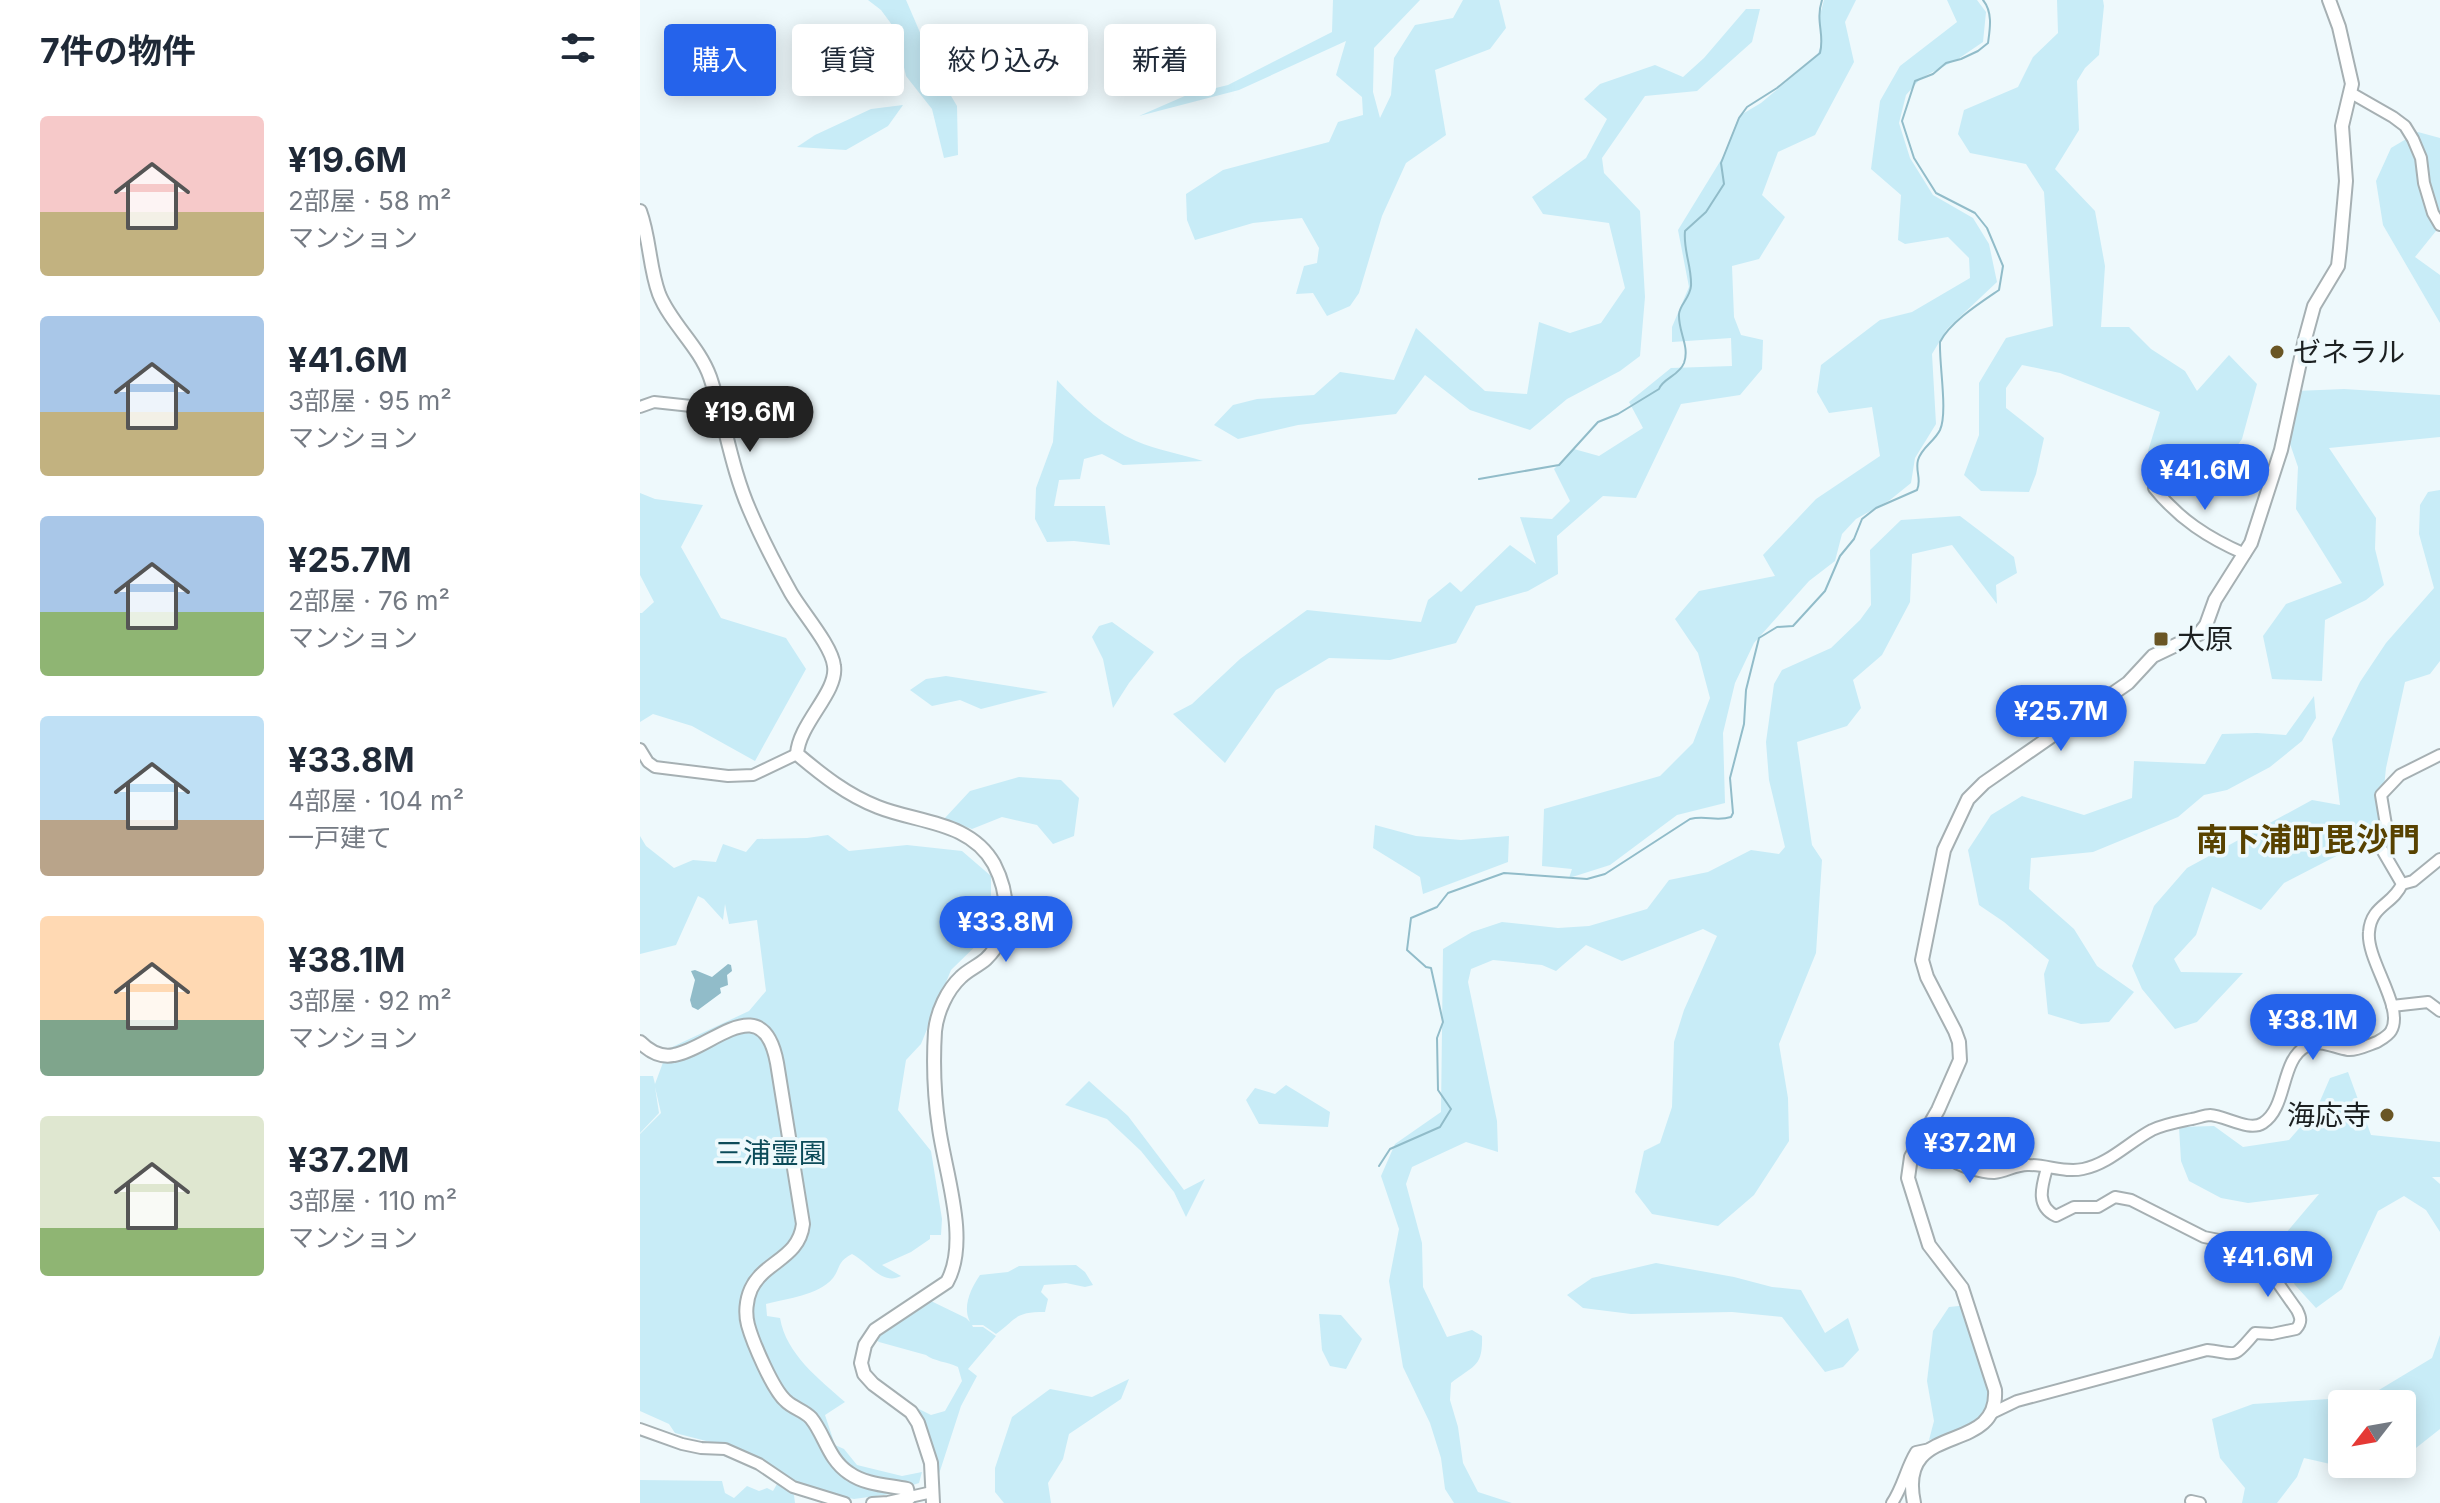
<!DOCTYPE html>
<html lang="ja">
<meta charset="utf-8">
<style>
:root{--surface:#fff;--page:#f2f2f3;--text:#1f2937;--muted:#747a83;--accent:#2563eb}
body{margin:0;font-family:Inter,"Noto Sans JP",sans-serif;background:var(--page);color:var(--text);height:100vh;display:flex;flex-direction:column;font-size:30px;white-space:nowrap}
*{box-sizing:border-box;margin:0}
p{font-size:26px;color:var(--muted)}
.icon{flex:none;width:44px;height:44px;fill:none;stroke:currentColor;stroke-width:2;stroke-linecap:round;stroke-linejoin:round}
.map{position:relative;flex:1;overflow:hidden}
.side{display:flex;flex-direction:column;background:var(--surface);width:640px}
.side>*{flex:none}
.hud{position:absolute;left:24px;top:24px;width:760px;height:72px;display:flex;gap:16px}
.needle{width:52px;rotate:239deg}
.tools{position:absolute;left:1688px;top:1390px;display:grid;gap:16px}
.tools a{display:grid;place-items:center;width:88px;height:88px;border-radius:8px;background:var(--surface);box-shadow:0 4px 20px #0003;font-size:40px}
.price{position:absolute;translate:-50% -68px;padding:0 18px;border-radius:28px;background:var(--accent);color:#fff;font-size:26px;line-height:52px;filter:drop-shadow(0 2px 4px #0008)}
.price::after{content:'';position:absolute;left:50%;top:48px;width:24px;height:18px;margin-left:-12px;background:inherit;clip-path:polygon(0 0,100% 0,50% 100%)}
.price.selected{background:#222;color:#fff}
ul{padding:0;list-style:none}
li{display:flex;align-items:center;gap:24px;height:200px;padding:0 40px}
li span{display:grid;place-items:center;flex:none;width:224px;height:160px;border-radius:8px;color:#555}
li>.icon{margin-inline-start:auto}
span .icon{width:96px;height:96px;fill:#fffc;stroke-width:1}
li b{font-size:34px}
h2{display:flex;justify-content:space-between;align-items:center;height:96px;padding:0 40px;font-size:34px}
.tag{padding:0 28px;border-radius:8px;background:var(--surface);box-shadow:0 4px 20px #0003;font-size:28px;line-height:72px}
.tag.selected{background:var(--accent);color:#fff}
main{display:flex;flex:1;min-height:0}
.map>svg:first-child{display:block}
</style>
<main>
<section class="side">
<h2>7件の物件<svg class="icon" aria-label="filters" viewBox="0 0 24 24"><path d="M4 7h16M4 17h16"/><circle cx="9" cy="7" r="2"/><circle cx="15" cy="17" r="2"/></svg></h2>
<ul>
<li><span style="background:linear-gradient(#f6c9c9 60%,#c2b280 0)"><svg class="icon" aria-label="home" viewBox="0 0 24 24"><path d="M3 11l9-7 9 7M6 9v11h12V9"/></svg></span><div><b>¥19.6M</b><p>2部屋 · 58 m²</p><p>マンション</p></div></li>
<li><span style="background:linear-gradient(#a9c7e8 60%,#c2b280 0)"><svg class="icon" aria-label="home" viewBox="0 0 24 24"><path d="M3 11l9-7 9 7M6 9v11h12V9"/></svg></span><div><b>¥41.6M</b><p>3部屋 · 95 m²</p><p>マンション</p></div></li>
<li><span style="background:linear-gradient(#a9c7e8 60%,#8fb573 0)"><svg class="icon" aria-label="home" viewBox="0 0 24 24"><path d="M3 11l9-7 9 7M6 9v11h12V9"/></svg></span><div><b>¥25.7M</b><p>2部屋 · 76 m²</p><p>マンション</p></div></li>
<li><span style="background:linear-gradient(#bfe0f5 65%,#b9a48a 0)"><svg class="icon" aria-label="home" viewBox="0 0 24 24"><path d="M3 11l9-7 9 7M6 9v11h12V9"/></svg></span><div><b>¥33.8M</b><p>4部屋 · 104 m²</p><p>一戸建て</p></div></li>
<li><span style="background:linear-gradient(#ffd9b3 65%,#7fa58c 0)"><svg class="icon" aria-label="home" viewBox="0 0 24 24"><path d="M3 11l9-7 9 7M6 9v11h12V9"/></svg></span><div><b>¥38.1M</b><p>3部屋 · 92 m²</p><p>マンション</p></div></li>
<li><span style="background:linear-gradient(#dfe7d0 70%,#8fb573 0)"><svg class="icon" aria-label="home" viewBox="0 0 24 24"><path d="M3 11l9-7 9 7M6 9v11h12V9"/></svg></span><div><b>¥37.2M</b><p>3部屋 · 110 m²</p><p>マンション</p></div></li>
</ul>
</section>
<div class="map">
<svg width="1800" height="1503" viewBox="0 0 1800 1503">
<rect width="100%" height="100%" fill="#eef9fc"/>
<g fill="#c8ecf7">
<polygon points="228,0 266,0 298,74 317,106 318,155 304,158 292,109 266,76 255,29 241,10"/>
<polygon points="693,0 780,0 734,48 733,92 740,118 751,95 754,58 775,25 813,18 823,0 859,0 866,28 850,49 795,70 806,135 766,163 742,216 719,293 710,306 687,316 673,293 656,294 664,266 677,263 679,248 662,218 613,223 555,240 547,220 546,194 583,170 689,142 698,122 723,115 722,97 696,75 706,41 599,90 499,116 547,95 588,85 692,32"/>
<polygon points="1184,0 1216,0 1205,22 1214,62 1175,135 1138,152 1122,195 1145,217 1119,259 1092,266 1094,317 1101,335 1123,340 1122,369 1100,395 1041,404 996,498 963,496 917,536 918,574 888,591 836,606 816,643 750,660 689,658 636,690 585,763 533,714 552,704 600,659 667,610 781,622 788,600 810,582 821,592 870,545 896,564 880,517 912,519 930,501 914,469 934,449 959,456 1003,428 989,402 1031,368 1092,366 1091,338 1032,342 1032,327 1049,287 1038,230 1084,155 1099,116 1121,103 1177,56 1182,43 1179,19"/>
<polygon points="1307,0 1337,0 1346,12 1343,42 1318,59 1281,78 1266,95 1259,123 1270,158 1293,195 1333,218 1349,244 1357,282 1307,329 1292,354 1296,424 1275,458 1271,483 1250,500 1216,519 1202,534 1195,561 1169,581 1114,643 1095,683 1083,733 1085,803 1037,815 970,865 929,878 932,869 902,866 904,809 1020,776 1053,743 1070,698 1058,653 1035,619 1059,591 1135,576 1123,555 1176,499 1240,456 1232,407 1189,413 1177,392 1181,365 1240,320 1272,312 1330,278 1329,258 1308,237 1265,244 1258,240 1261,195 1231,169 1240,101 1260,66 1317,22"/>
<polygon points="1417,0 1463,0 1464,6 1459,55 1445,68 1437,81 1439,130 1415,169 1455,211 1465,266 1461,327 1489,327 1511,349 1545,371 1557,391 1589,355 1617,384 1602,439 1577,473 1508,451 1520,412 1420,373 1382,365 1366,388 1366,408 1404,438 1396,474 1389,492 1341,491 1324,475 1339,435 1339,383 1366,338 1413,326 1404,192 1386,164 1330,153 1318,134 1324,110 1378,87 1393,57 1418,33"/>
<polygon points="1106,9 1120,9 1112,42 1057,91 1005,96 962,158 964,173 1000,211 1005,297 1000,356 980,371 927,399 890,430 830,410 785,375 756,414 658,425 598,439 574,425 593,405 617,399 674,395 700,372 754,380 776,328 845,391 887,394 899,322 930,333 961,323 985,288 969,223 903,214 892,197 946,158 967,119 944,99 960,84 1015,65 1043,77 1064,58"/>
<polygon points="263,105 248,126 206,150 157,147 175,135 231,109"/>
<polygon points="1778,132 1800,138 1800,226 1775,257 1800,275 1800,323 1743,225 1736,181 1751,148"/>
<path d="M417 380C440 405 465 427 496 441 517 450 541 454 563 461L483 465 462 454 444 459 440 479 419 480 414 506H465L470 545 434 541 407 542 395 519 396 488 413 442Z"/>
<polygon points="1704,389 1800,395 1800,437 1689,448 1736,518 1735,549 1744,585 1726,600 1685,620 1682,681 1632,679 1623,636 1646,604 1702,583 1656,509 1658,467 1648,438 1656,391"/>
<polygon points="1800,490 1800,661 1790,674 1765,682 1746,768 1739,834 1644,883 1621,910 1572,887 1556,935 1534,959 1541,972 1603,973 1557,1022 1535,1029 1502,989 1492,966 1514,906 1547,868 1672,800 1700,805 1692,739 1720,682 1746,643 1794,588 1779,534 1780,505 1788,492"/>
<polygon points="0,493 15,499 63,505 41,547 81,618 146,638 166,669 115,761 52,726 13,714 0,722 0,613 2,613 14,602 0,575"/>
<path d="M1320 516 1374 557 1377 573 1356 585 1357 604 1312 545 1272 554 1270 602 1242 655 1213 680 1221 708 1207 726 1157 742 1172 845 1182 860 1176 953 1139 1044 1148 1098 1149 1141 1114 1195 1078 1226 1012 1214 995 1192 1004 1151 1020 1143 1032 1107 1034 1042 1044 1010 1077 936 1063 929 982 961 946 945 916 971 902 965 853 960 831 969 828 982 857 1121 858 1152 826 1142 772 1167 766 1184 782 1243 783 1287 807 1337 832 1330 842 1336C843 1368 833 1365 811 1383L810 1400 818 1427 823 1463 838 1492 872 1503H814L805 1489 801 1458 790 1423 763 1367 749 1281 759 1229 741 1176 755 1144 801 1112 803 949 832 932 862 922 918 928 949 926 1007 909 1029 880 1068 872 1111 850 1139 854 1145 847 1129 780 1126 742 1134 684 1142 670 1191 648 1220 620 1231 605 1230 550 1261 520Z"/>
<polygon points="472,622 514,652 489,683 473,708 463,659 452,637 459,626"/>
<polygon points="306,676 408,692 341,709 320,700 292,706 270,690 286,679"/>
<polygon points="1674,696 1676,718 1662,741 1630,767 1587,790 1564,795 1538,817 1453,852 1391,858 1389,889 1434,929 1457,966 1494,992 1469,1022 1441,1024 1408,1014 1404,974 1409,960 1364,922 1339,905 1328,850 1351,815 1382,796 1444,815 1492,798 1494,761 1565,764 1582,734 1617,733 1646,735"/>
<polygon points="379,777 421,780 439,798 434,836 413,844 397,825 362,817 332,829 304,819 330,791"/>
<polygon points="735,825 776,836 821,840 869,836 868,862 783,894 780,877 733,848"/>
<path d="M188 835 209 851 267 845 322 851 351 876V931L311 970 281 1044 266 1060 258 1110 291 1151 302 1219 301 1235H290V1239L271 1252 242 1265 261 1276C242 1286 228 1262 212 1254 197 1262 201 1267 193 1278 178 1296 147 1298 126 1304L127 1316 140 1318C146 1354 179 1379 205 1402L185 1415 195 1445 204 1449 217 1465 262 1476 282 1472 279 1483 270 1486 216 1474 189 1445 177 1414 155 1413 168 1425 190 1464 206 1480 258 1493 214 1499 182 1493 74 1443 35 1433 29 1424 0 1411V1134L21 1113 15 1087 19 1113 0 1133V1076H13L15 1084 28 1049 109 1011 126 991 117 920 89 924 85 904 83 920 64 899 58 896 36 945 0 954V836L6 846 34 868 53 860 76 862 83 844 106 852 117 839 167 838Z"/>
<polygon points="1708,1072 1731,1135 1800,1142 1800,1177 1792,1177 1800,1184 1800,1232 1786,1210 1764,1196 1738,1211 1702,1289 1676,1308 1655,1285 1641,1262 1646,1233 1679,1194 1608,1203 1581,1198 1549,1181 1541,1161 1539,1127 1574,1126 1603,1147 1649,1140 1677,1108 1690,1078"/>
<polygon points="449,1081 488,1116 544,1190 565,1179 546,1217 534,1192 501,1151 467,1119 425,1105"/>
<polygon points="646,1085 690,1112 688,1127 619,1124 606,1100 615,1088 635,1094"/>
<polygon points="1016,1263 1094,1277 1132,1287 1161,1290 1185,1333 1208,1318 1219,1350 1203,1367 1185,1372 1142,1317 1092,1312 991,1314 943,1308 927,1295 952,1278"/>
<path d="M436 1265 445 1272 453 1285 445 1287 426 1283 404 1285 401 1292 408 1299 405 1312C374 1312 378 1318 356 1334L343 1325H332L333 1327H343L356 1336 328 1369 337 1376 321 1406 299 1474 289 1434 273 1406 291 1415 305 1411 322 1381 318 1367C308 1362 293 1361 286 1355L239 1342 234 1338 291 1301 326 1318 330 1322C322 1307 331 1288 340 1275L368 1272 379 1266Z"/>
<polygon points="1328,1305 1349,1379 1347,1410 1322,1431 1289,1440 1294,1421 1287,1381 1293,1331 1309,1307"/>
<polygon points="679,1314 701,1315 722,1339 706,1369 690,1366 682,1350"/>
<polygon points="1800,1335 1800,1429 1762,1459 1762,1404 1702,1404 1702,1464 1757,1464 1747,1477 1664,1458 1657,1477 1637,1503 1602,1503 1605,1488 1580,1458 1572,1419 1613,1404 1689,1399 1719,1402 1792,1358"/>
<polygon points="489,1379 481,1399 429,1434 423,1459 408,1483 411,1503 364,1503 355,1492 355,1468 372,1417 410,1389 452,1397"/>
<polygon points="0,1480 82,1481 85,1493 94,1498 107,1486 119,1491 127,1488 133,1491 137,1484 154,1495 155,1503 0,1503"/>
</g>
<polygon fill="#91bcc9" points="88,964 91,965 92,971 87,975 88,985 80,988 81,993 58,1010 52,1007 50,1000 55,980 51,971 55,970 72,977"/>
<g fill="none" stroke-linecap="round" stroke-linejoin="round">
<g stroke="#91bcc9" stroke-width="2">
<path d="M839 479 919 465 958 422 978 414 1019 389C1023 378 1039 376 1044 363 1050 346 1038 332 1039 314 1040 304 1050 298 1051 286 1052 267 1043 250 1045 231L1066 212 1084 184 1081 163 1099 118 1107 107 1137 88 1180 53C1185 34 1175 22 1182 0"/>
<path d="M739 1166 750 1149 800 1127 811 1109 798 1090 797 1038 803 1022 791 968 786 967 767 950 771 918 797 907 808 893 864 873 947 879 965 874 1050 819C1066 815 1076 822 1091 817L1093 813 1090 778 1104 724 1106 690 1119 638 1137 627 1153 626 1185 591 1200 556 1214 539 1222 519 1236 508 1277 490C1282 480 1275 471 1278 460 1282 447 1294 442 1300 430 1308 412 1299 365 1300 342 1310 322 1340 303 1359 290L1363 266 1347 228 1335 213 1296 193 1274 158 1262 121 1275 81 1293 74 1306 63 1321 59 1338 51 1348 43C1350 29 1353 12 1343 0"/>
</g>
<defs>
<g id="minor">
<polyline points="1711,93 1753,117 1765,126 1773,139 1781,158 1784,183 1793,213 1800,225"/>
<polyline points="0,407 14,402 79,409"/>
<path d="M1514 488C1539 519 1568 538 1605 554"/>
<polyline points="0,749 8,762 15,767 88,776 113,775 157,754"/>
<polyline points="1762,884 1773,881 1800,859"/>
<polyline points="1752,1006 1788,1002 1800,1011"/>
<path d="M1288 1128C1297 1137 1300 1149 1308 1158 1318 1166 1341 1173 1354 1173 1366 1172 1377 1164 1389 1165 1408 1165 1425 1173 1443 1169 1469 1164 1489 1142 1512 1130 1525 1124 1538 1122 1552 1119 1558 1118 1565 1115 1570 1115 1586 1116 1609 1132 1623 1123 1648 1107 1640 1059 1667 1046 1680 1039 1694 1048 1708 1050 1717 1051 1728 1045 1737 1042 1742 1039 1748 1036 1751 1031 1765 1008 1726 960 1729 932 1731 905 1753 905 1762 884L1741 848 1746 825 1741 795 1760 775 1800 755"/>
<path d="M1352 1413 1377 1401 1567 1350C1600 1354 1592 1359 1615 1333L1632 1334 1656 1329C1662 1322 1661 1318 1657 1310L1626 1266 1617 1257 1608 1253 1591 1250 1579 1240 1564 1237 1491 1200 1475 1197 1458 1207H1434L1416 1216C1395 1206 1402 1186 1407 1168"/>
<polyline points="0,1429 42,1444 61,1448 85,1449 119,1464 153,1487 205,1503"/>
<polyline points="1551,1501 1560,1503"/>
<polyline points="232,1503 248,1502 292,1492"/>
<path d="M1252 1503C1263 1487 1266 1468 1276 1452L1290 1449"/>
</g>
<g id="tertiary">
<path d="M0 211C10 238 9 267 19 294 31 324 59 346 70 377 85 421 91 468 110 511 122 539 136 566 151 593 162 612 192 646 194 666 198 692 159 723 157 754 182 775 207 795 238 807 278 823 330 821 354 864 370 895 372 934 346 959 338 966 328 970 321 977 307 990 297 1012 295 1031 293 1063 294 1095 299 1128 305 1172 330 1241 307 1282L235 1330 225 1345 221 1363 224 1374 233 1384 271 1412 278 1423 291 1463 293 1503"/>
<path d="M0 1042C9 1051 20 1058 34 1055 71 1049 123 987 137 1063L163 1224C159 1259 124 1261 111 1289 106 1300 105 1314 108 1325 113 1343 133 1390 146 1401 153 1408 165 1411 171 1418 185 1435 188 1459 209 1473 226 1485 247 1485 267 1489L269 1498"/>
<path d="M1274 1503C1256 1418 1359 1458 1355 1390L1322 1288 1289 1245 1268 1178 1271 1157 1298 1110 1320 1060 1319 1042 1315 1031 1287 977 1282 960 1304 850 1328 799 1344 783 1488 683 1513 656 1559 634 1566 625 1575 600 1611 543 1641 450 1665 339 1674 306 1698 266 1700 248 1706 181 1702 126 1712 84 1699 27 1689 0"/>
</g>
</defs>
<use href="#minor" stroke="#a6b0b3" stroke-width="14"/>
<use href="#tertiary" stroke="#a6b0b3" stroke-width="16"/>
<use href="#minor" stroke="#fff" stroke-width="10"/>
<use href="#tertiary" stroke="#fff" stroke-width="12"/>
</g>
<g fill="#6a5625" stroke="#eef9fc" stroke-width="3">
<circle cx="1637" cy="352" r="8"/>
<rect x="1513" y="631" width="16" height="16" rx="4"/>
<circle cx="1747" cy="1115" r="8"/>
</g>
<g text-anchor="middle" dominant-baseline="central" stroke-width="7" stroke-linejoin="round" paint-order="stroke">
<g font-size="28" fill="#1c2021" stroke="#eef9fc" text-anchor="start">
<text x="1653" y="352">ゼネラル</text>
<text x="1537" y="639">大原</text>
<text x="1731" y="1115" text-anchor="end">海応寺</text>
</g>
<g font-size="28" fill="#0c4b59" stroke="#eef9fc">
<text x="131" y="1153">三浦霊園</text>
</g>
<g font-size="32" font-weight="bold" fill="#584200" stroke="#eef9fc">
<text x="1668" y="839">南下浦町毘沙門</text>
</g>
</g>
</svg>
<div class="tools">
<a><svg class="needle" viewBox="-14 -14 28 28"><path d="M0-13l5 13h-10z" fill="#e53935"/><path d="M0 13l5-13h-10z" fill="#747a83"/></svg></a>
</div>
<b class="price selected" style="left:110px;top:454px">¥19.6M</b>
<b class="price" style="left:1565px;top:512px">¥41.6M</b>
<b class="price" style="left:1421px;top:753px">¥25.7M</b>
<b class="price" style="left:366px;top:964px">¥33.8M</b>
<b class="price" style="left:1673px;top:1062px">¥38.1M</b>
<b class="price" style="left:1330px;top:1185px">¥37.2M</b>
<b class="price" style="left:1628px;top:1299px">¥41.6M</b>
<div class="hud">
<a class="tag selected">購入</a>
<a class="tag">賃貸</a>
<a class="tag">絞り込み</a>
<a class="tag">新着</a>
</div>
</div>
</main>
